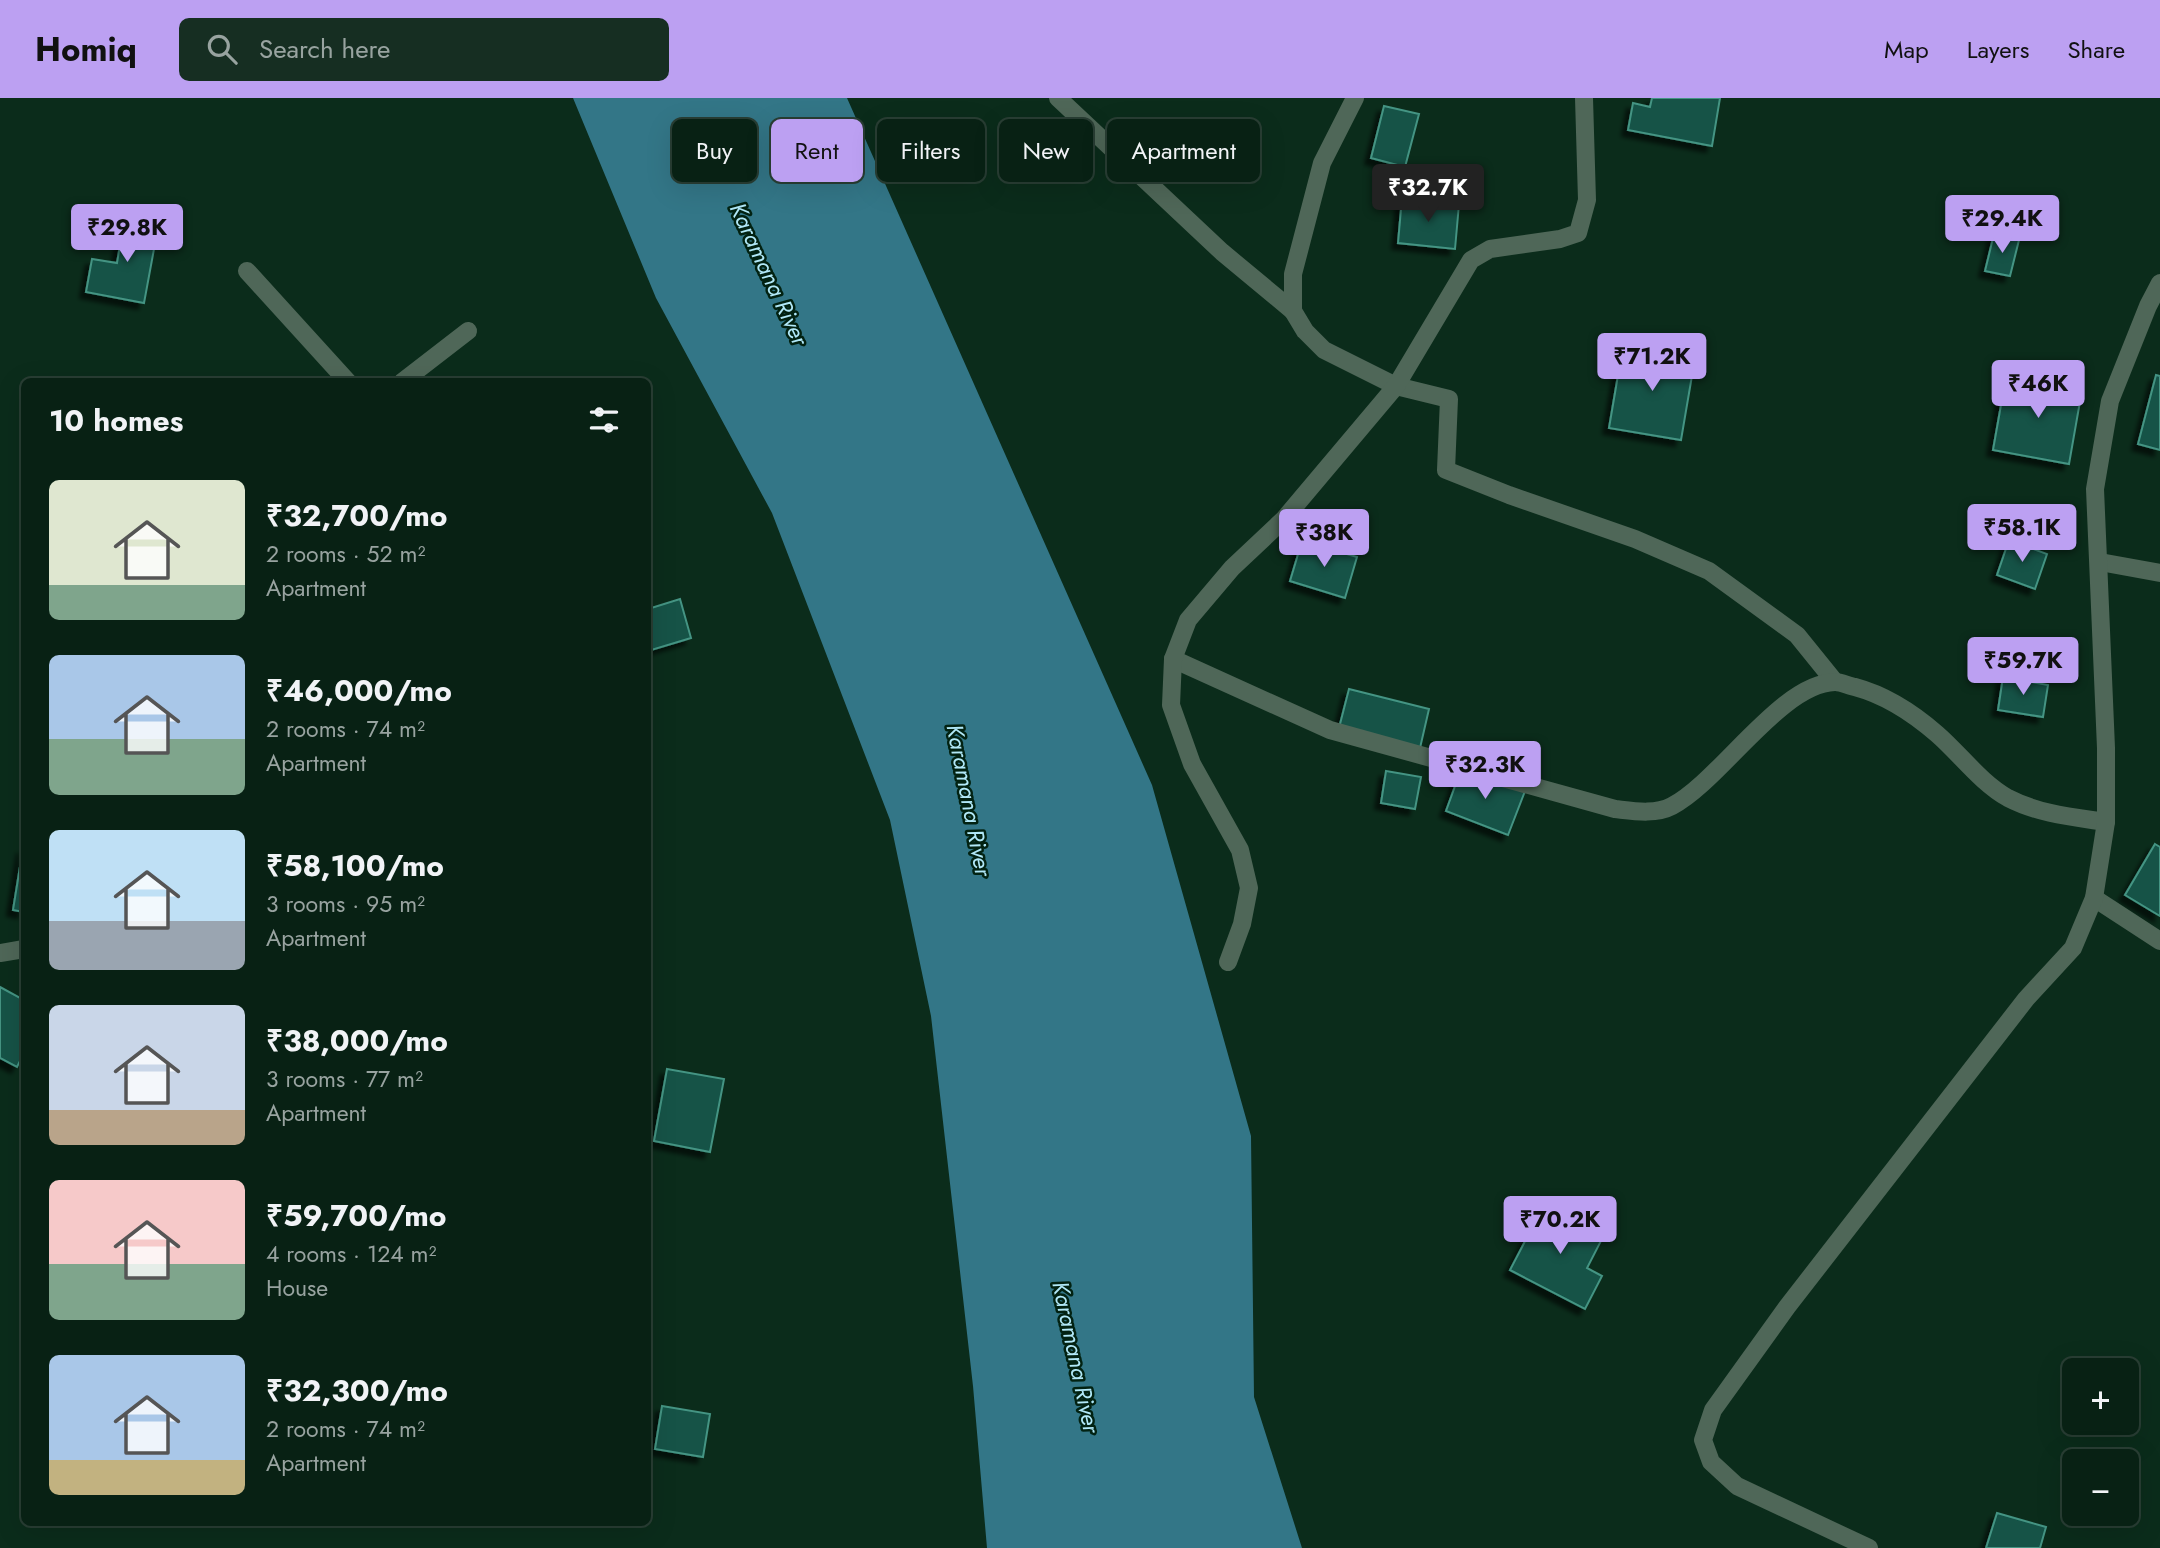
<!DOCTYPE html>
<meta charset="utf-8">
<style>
:root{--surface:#082114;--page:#162e22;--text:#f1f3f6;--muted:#98a3a0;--line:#293e34;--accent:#bca0f2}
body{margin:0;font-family:Jost,sans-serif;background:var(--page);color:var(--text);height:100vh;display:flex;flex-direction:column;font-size:26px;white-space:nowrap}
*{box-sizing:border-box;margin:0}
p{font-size:23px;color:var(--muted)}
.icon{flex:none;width:38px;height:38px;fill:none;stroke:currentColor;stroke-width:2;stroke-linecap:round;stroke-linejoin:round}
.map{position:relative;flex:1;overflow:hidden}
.side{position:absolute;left:21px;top:280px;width:630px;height:1148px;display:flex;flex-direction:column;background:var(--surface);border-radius:10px;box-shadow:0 7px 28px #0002,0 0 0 2px var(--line)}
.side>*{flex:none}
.top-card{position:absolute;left:672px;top:21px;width:665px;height:63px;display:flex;gap:14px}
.tools{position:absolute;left:2062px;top:1260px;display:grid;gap:14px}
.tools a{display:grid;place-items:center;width:77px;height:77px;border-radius:10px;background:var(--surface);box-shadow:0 7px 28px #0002,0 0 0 2px var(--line);font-size:35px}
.price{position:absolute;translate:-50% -60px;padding:0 16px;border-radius:7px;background:var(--accent);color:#111;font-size:23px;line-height:46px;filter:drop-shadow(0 2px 4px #0008)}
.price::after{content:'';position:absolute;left:50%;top:42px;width:21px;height:16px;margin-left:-10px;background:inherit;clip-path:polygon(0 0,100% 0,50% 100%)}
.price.active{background:#222;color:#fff}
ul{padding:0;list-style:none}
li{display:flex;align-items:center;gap:21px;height:175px;padding:0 28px}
li span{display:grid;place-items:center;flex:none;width:196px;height:140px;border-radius:10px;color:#555}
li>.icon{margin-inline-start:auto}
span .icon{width:84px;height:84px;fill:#fffc;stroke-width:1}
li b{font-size:30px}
h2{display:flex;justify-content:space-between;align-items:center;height:84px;padding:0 28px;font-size:30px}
.pill{padding:0 24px;border-radius:10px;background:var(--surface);box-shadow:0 7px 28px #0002,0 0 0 2px var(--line);font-size:24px;line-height:63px}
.pill.active{background:var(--accent);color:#111}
header{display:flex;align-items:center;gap:42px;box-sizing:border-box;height:98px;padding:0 35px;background:var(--accent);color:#111}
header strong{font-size:33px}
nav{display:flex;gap:38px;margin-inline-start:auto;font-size:24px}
.search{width:490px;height:63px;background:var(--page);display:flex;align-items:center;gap:18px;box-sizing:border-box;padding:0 24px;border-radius:10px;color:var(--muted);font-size:26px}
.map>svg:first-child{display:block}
</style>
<header>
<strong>Homiq</strong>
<div class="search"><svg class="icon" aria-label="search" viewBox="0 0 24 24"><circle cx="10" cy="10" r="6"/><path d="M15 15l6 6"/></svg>Search here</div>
<nav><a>Map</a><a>Layers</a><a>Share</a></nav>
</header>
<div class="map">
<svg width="2160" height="1450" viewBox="0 0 2160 1450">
<defs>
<filter id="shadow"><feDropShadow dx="-6" dy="6" stdDeviation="2" flood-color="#0009"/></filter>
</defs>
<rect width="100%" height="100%" fill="#0b2c1b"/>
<polygon fill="#337687" points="573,0 847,0 1152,687 1251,1038 1254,1299 1302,1450 987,1450 973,1288 931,918 890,722 772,415 656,200"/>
<g fill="#125347" stroke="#449483" stroke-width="2" filter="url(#shadow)">
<polygon points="1652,0 1720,0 1712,48 1628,32 1633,5 1650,9"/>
<polygon points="1384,8 1419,16 1405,69 1371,60"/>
<polygon points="1402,100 1459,106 1455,151 1398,145"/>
<polygon points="125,118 159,124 144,205 86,194 92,161 117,165"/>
<polygon points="1994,136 2019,142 2010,178 1985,173"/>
<polygon points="1623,248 1695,260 1681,342 1609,330"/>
<polygon points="2156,277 2160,278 2160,352 2138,346"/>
<polygon points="2006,279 2082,292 2069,366 1993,352"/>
<polygon points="2009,442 2047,456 2035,491 1997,477"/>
<polygon points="1302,443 1357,459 1345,500 1290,483"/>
<polygon points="680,501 691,540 648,553 648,511"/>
<polygon points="2003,579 2048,587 2043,619 1998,612"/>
<polygon points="1349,591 1429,611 1420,650 1339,630"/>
<polygon points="1462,669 1525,693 1508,737 1446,713"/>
<polygon points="1386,673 1421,679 1415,711 1381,705"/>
<polygon points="2155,746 2160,749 2160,818 2125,797"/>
<polygon points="23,750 24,750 24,814 13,812"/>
<polygon points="0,889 24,902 24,955 17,969 0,960"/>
<polygon points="667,971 724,981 710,1054 654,1043"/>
<polygon points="1545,1105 1604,1137 1587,1170 1602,1178 1585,1211 1510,1172"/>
<polygon points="662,1308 710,1316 703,1359 655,1351"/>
<polygon points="1997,1415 2046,1429 2040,1450 1986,1450"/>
</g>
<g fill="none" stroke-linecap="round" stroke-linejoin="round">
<g stroke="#4f6758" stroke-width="18">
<polyline points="1058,0 1222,154 1293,213"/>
<polyline points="1355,0 1322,65 1293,176 1293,213 1305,233 1324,252 1396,288 1449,301 1446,372 1509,397 1635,441 1709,473 1797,537 1835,584"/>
<polyline points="247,173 348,284"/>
<polyline points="402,284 468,233"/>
<polyline points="2100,464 2160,475"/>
<path d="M1173 561 1330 632 1615 711C1633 713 1655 717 1672 708 1720 683 1781 585 1835 584 1841 584 1849 588 1855 589 1885 597 1914 616 1937 636 1960 656 1981 685 2008 700 2039 716 2072 719 2106 724"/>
<polyline points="2094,800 2160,843"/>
<polyline points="0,855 24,851"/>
<polyline points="1228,864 1242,826 1249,790 1240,752 1192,666 1171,607 1173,561 1188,522 1232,470 1284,421 1396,288 1471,162 1490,151 1560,141 1578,135 1587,102 1584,0"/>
<polyline points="1869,1450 1737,1388 1711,1364 1703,1342 1713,1312 1787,1209 2026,901 2073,850 2094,800 2106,724 2106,650 2095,391 2110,303 2148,208 2160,185"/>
</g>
</g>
<g text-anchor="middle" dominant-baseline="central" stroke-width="5" stroke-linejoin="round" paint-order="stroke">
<g font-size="23" font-style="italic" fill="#b1e8f8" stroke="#022212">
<text transform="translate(769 176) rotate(65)">Karamana River</text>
<text transform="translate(969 702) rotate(79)">Karamana River</text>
<text transform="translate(1076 1259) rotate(78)">Karamana River</text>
</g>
</g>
</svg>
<div class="tools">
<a>+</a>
<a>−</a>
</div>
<b class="price active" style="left:1428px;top:126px">₹32.7K</b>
<b class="price" style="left:2002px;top:157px">₹29.4K</b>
<b class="price" style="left:127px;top:166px">₹29.8K</b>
<b class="price" style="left:1652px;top:295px">₹71.2K</b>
<b class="price" style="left:2038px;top:322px">₹46K</b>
<b class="price" style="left:2022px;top:466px">₹58.1K</b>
<b class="price" style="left:1324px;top:471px">₹38K</b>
<b class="price" style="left:2023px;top:599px">₹59.7K</b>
<b class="price" style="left:1485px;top:703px">₹32.3K</b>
<b class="price" style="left:1560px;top:1158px">₹70.2K</b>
<div class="top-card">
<a class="pill">Buy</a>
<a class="pill active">Rent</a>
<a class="pill">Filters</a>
<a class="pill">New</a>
<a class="pill">Apartment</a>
</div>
<section class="side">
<h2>10 homes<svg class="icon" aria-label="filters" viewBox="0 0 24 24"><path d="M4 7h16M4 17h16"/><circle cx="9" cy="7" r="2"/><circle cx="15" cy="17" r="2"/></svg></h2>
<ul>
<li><span style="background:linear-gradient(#dfe7d0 75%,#7fa58c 0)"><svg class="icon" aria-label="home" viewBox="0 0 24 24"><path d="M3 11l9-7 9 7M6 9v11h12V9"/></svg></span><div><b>₹32,700/mo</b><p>2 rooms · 52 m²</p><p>Apartment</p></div></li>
<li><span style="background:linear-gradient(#a9c7e8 60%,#7fa58c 0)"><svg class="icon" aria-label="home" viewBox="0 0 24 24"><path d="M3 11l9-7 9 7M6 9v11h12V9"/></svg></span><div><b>₹46,000/mo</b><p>2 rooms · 74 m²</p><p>Apartment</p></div></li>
<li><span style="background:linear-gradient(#bfe0f5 65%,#9aa5b1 0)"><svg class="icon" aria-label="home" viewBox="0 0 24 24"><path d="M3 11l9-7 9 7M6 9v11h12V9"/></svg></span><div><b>₹58,100/mo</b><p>3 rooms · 95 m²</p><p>Apartment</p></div></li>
<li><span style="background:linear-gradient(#c9d6e8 75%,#b9a48a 0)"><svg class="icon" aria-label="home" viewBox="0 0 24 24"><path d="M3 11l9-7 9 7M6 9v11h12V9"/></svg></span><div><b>₹38,000/mo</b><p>3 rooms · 77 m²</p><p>Apartment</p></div></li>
<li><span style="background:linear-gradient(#f6c9c9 60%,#7fa58c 0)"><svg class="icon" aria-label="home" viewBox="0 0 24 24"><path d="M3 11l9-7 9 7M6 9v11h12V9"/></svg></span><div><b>₹59,700/mo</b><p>4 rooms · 124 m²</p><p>House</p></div></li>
<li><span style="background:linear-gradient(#a9c7e8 75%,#c2b280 0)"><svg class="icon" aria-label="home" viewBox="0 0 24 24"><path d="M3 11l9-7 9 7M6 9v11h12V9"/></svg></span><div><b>₹32,300/mo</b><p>2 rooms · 74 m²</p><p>Apartment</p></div></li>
</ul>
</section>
</div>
